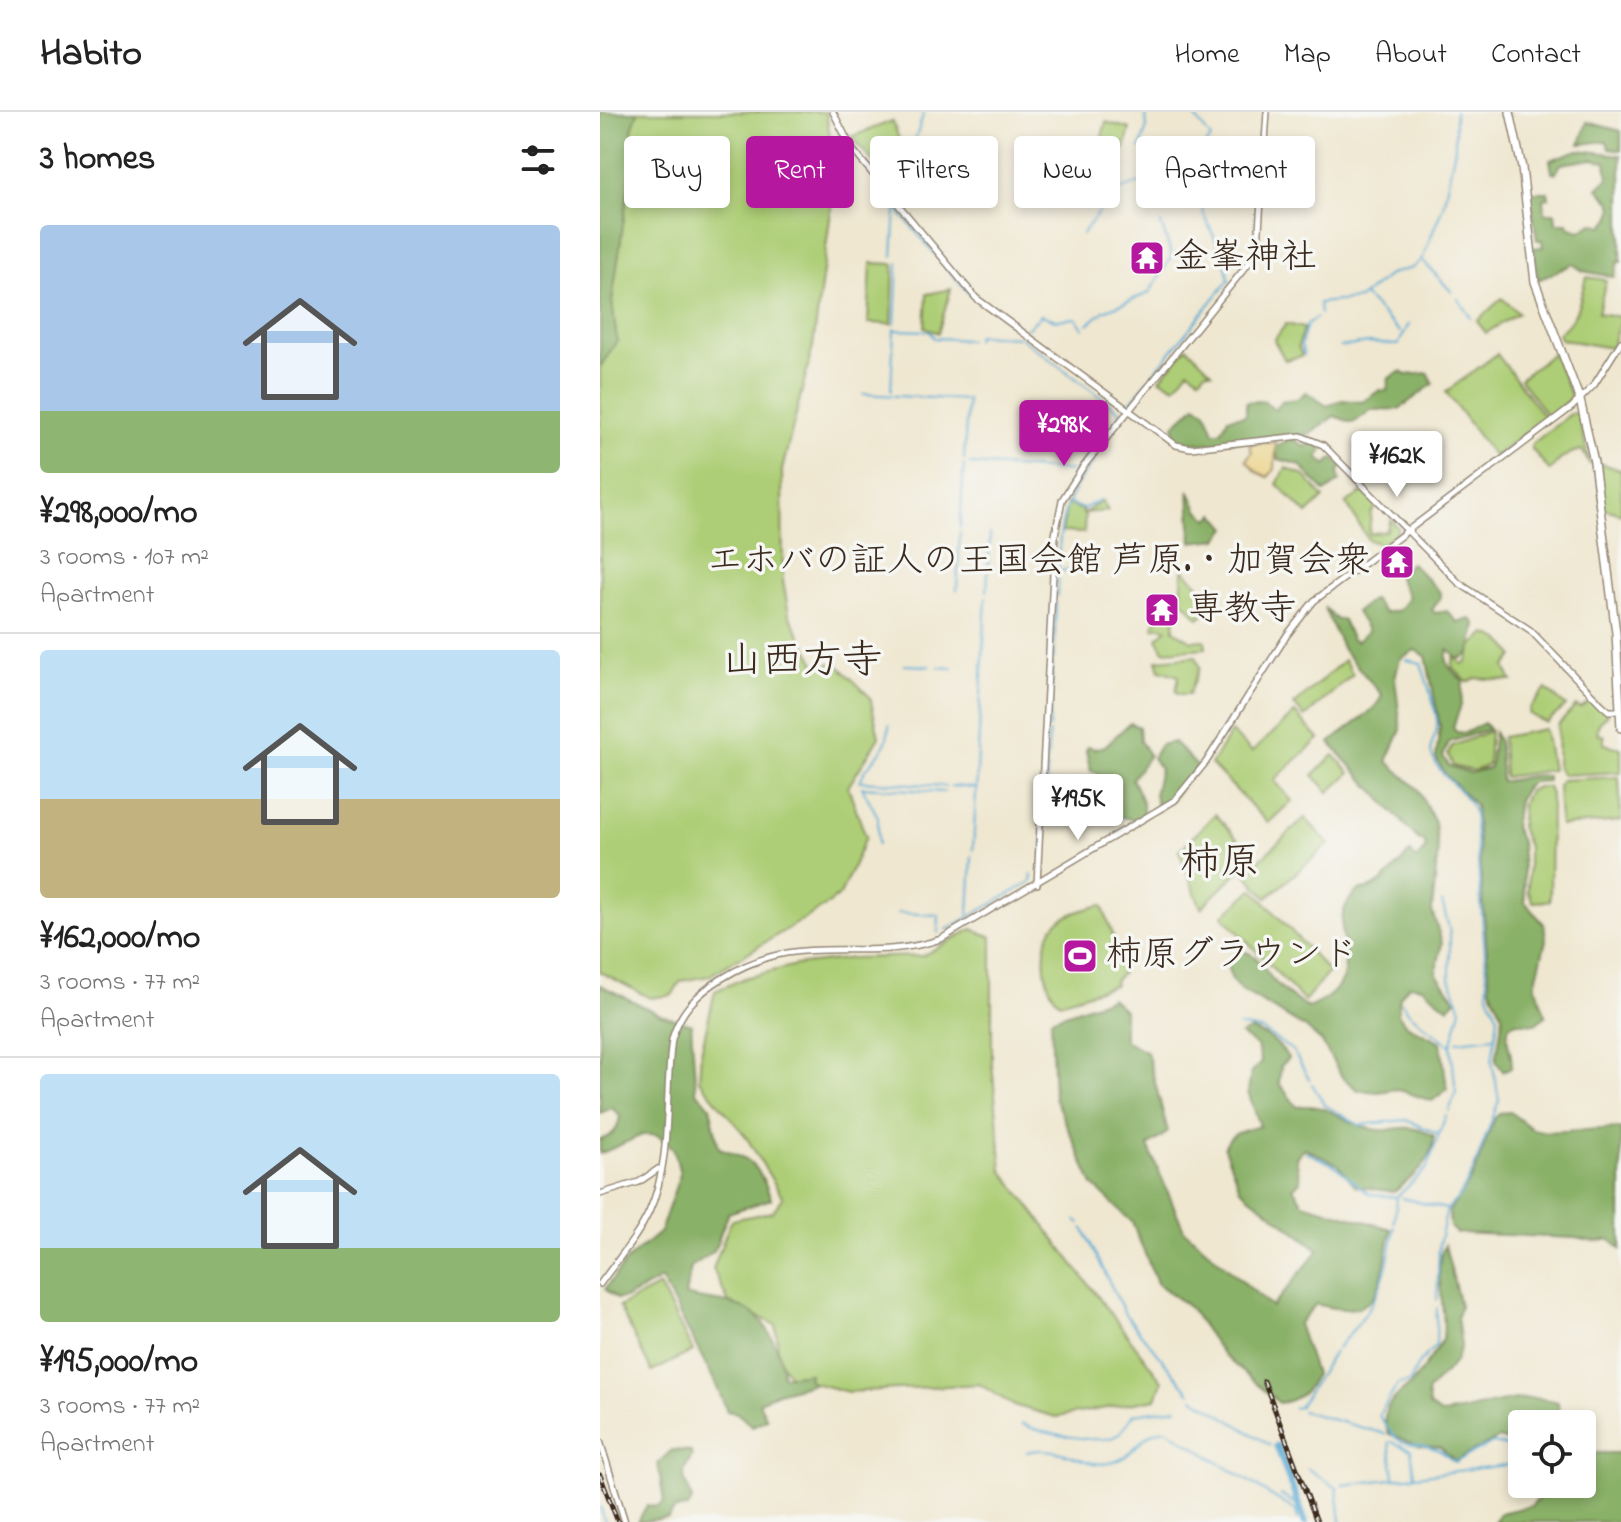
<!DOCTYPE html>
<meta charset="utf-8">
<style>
:root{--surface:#fff;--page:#f2f2f2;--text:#222;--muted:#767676;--line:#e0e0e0;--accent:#b5179e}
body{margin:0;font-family:"Indie Flower","Klee One",sans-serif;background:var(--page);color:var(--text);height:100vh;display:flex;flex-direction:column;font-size:30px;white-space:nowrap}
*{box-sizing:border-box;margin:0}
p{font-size:26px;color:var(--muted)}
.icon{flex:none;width:44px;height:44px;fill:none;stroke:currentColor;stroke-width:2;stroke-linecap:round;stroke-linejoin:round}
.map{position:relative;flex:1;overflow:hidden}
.details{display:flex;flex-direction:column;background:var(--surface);width:600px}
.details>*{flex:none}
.banner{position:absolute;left:24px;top:24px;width:760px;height:72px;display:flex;gap:16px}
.fabs{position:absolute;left:908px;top:1298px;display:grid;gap:16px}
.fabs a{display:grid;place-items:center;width:88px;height:88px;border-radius:8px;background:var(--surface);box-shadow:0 4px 12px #0003;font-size:40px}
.price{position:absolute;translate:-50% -68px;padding:0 18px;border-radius:8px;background:#fff;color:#222;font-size:26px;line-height:52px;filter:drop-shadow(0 2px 4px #0008)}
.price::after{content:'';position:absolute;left:50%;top:48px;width:24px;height:18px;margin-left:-12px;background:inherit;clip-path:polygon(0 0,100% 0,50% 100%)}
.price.current{background:var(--accent);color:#fff}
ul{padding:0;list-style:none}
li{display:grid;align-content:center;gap:16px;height:424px;padding:0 40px}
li+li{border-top:2px solid var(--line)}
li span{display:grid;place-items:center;height:248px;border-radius:8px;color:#555}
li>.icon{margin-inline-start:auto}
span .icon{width:144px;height:144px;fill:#fffc;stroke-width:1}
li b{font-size:34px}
h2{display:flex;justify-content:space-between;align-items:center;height:96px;padding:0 40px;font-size:34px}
.chip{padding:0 28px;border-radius:8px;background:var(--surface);box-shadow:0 4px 12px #0003;font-size:28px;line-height:72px}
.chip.current{background:var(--accent);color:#fff}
header{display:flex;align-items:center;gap:48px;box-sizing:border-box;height:112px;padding:0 40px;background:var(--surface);border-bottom:2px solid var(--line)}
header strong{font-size:38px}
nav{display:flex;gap:44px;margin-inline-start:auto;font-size:28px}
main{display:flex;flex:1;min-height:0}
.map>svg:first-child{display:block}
</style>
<header>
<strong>Habito</strong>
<nav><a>Home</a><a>Map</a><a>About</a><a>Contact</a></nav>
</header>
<main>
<section class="details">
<h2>3 homes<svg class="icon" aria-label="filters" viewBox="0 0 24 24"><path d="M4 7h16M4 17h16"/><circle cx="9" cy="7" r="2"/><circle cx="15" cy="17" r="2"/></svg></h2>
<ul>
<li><span style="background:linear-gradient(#a9c7e8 75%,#8fb573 0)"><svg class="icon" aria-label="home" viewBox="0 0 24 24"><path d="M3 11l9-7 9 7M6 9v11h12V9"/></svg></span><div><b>¥298,000/mo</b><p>3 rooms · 107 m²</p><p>Apartment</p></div></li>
<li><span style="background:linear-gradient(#bfe0f5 60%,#c2b280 0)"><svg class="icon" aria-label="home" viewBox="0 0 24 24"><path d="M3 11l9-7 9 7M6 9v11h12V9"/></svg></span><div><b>¥162,000/mo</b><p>3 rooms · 77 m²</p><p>Apartment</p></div></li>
<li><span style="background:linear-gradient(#bfe0f5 70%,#8fb573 0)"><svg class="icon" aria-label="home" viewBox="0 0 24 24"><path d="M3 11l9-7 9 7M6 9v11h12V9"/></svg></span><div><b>¥195,000/mo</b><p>3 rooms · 77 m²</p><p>Apartment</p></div></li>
</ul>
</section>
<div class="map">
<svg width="1021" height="1410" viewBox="0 0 1021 1410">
<rect width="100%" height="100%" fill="#f6f6f2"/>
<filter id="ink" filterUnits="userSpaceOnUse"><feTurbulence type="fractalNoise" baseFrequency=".0125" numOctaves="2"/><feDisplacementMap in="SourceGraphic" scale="16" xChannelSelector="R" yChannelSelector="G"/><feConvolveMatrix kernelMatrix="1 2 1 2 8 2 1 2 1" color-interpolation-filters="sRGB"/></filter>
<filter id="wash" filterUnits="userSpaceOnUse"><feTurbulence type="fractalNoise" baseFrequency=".006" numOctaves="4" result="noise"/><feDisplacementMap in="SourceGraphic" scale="32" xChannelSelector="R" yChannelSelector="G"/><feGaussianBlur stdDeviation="1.8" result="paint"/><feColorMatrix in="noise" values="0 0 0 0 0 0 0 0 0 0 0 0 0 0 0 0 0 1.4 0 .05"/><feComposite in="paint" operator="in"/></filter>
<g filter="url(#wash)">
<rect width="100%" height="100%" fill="#efe7d0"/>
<g fill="#adce76" stroke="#747c4a" stroke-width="2">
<polygon points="38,0 226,0 236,61 213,234 182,358 183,469 189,503 216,553 236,551 270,585 279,625 248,675 266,725 240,783 224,795 109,864 81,869 72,883 50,886 0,860 0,255 17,229 12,189 34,36 32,17"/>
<polygon points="292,9 303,37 276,53 251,25"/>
<polygon points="506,10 530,17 525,36 490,69"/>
<polygon points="271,151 294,152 292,212 268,211"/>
<path d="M986 165 1006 168 998 201 1021 205 1011 236 960 227 958 221C978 208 980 187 986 165Z"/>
<polygon points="351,177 338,221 325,215 327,182"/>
<polygon points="902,186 918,201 886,221 877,209"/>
<polygon points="686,212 704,216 698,234 702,244 685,248 674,228"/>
<polygon points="587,235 612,260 606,259 600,266 589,258 575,275 560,267"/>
<polygon points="953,241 972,286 948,305 920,267"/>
<polygon points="897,242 945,306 894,345 846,280"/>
<path d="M973 300 978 303 990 353 982 338C965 341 958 349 950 359L931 336 932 332Z"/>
<polygon points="1002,352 1021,358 1021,402 1002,396 997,357"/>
<polygon points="686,356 704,363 724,386 707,402 677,372"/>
<polygon points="764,379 777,394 771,401 769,422 786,419 791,408 798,415 797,421 781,432 768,428 746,391"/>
<polygon points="502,389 508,399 485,401 484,421 462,420 467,391 482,398 483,402"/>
<polygon points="583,457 616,491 599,506 581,487"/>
<polygon points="575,502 574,518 592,529 605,528 606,536 564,539 557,526 567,517 560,514 554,516 553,513 559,505"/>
<path d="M885 522C897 524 908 533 914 544L905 555 912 569 876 566 867 570 852 555 854 545 862 552 867 549 873 533Z"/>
<polygon points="596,544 600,556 589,582 579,582 576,579 579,564 560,558 557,548"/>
<polygon points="744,548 753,562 705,605 694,593"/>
<polygon points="946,577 966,594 946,611 929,602 930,596"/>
<path d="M993 588 1008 602C1002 610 996 609 998 622L1004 624V632L1021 636V660L963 663 957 656 958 613 976 594 980 596Z"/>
<polygon points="695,601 719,627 674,668 692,689 668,711 611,652 631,620 652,640"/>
<polygon points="945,617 952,658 904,665 902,625"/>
<polygon points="890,619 888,653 874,659 853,654 848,642 852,634"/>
<polygon points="734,643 750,661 729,680 713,663"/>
<polygon points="1019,665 1021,709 960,714 958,674 961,668"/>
<polygon points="937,675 948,675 951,683 950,789 933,790 928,779 928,735 921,717 922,691 928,679"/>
<polygon points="615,702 653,745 601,796 579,739"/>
<polygon points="705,706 729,732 667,786 645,761"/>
<polygon points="653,777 729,860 704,889 623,804"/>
<path d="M502 793 516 831 510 833 522 861 514 869 515 873 460 890C441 876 438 824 459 809 470 801 489 796 502 793Z"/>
<polygon points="372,817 392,825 392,952 402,1058 562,1269 556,1287 456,1305 413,1293 379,1272 248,1280 191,1265 179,1249 176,1213 129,1191 113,1157 131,1108 172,1100 183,1086 145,1023 99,968 101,940 115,879 145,866 196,853 253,846 322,844"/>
<polygon points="59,1174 93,1239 52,1260 19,1195"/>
</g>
<g fill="#8ab167" stroke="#626e42" stroke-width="2">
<polygon points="0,0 38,0 32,17 34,36 12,189 17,229 0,255"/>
<polygon points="987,10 1021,19 1021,38 1009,36 1007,29 980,32"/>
<path d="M978 38 1021 43V150H1018L1014 165 983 159 973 152 938 168 934 136 943 135 942 128H937L930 80H948L949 86 944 87 945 101H955L956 111H968L970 116 980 119 993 111 1003 114C1021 97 1011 89 998 77L1008 66 1006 50 993 47 961 52 956 61 952 60 950 48Z"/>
<polygon points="802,259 806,263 828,261 833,272 799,297 771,298 753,311 734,304 710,322 602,332 576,328 574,313 596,293 606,299 614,320 621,320 628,306 646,303 646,290 664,289 675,298 682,289 697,287 706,280 727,294 742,288 762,290 780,278 787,279 789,266"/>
<polygon points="687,328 696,328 705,335 713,331 723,338 718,345 726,353 733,346 742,354 738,361 740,369 725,380 700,353 678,347 675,336"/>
<polygon points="589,378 598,398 609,407 615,402 627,416 618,427 592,430"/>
<path d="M811 451 839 479 841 485 832 498 835 501 847 499 857 510 871 507 876 512 870 541 860 547 848 538C843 554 853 559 863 569L861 593 853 615 856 620 865 621 884 611 889 617 849 630 843 644 849 654 870 661 890 656 894 620 899 630 901 669C917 669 930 661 947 664V669L931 670 925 676 918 688 914 715 921 730 925 790 944 812 946 828 935 873 946 904 935 912 916 910 909 914C903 931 915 942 911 956L903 959 896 949 903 904 890 876 875 693 845 662 836 646 840 614 826 544 815 538 800 547 795 566 801 618 787 649 818 677 835 711 838 739 832 799 842 831 836 861 856 888 848 896 822 875 809 873 800 885 798 902 806 913 841 930 847 977 832 989 796 977 779 980 758 978 742 965 722 930 707 917 640 877 632 868 626 851 638 839C657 839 662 854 672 867 681 877 696 889 708 896 783 864 713 815 759 778 781 779 795 754 811 740L816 747 826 736 824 729 818 727 730 631C744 617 776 601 782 583L743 538 724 495 735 507 743 508 751 527 756 530 768 519 756 500 773 487 784 501 799 498 808 486 797 463Z"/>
<polygon points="530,611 539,615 540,629 549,643 532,667 543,691 543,705 537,709 507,701 496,675 499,662 490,658 486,638 489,634 494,637 505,634"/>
<polygon points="574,630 597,654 570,689 558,698 554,683 560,657 552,646 560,633"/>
<path d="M0 873 59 902 91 912 96 980 110 994 119 1036C154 1047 158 1053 171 1087L128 1101 114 1139 91 1155 85 1183C103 1189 130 1188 148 1198 168 1209 182 1242 183 1264L210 1261 208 1267 214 1271 174 1282 159 1291 167 1307 152 1314 137 1301 127 1299 114 1268 61 1167 26 1186 17 1187 5 1177 27 1148 60 1120 80 1062 74 1037 57 1023H42L0 1042V1028C13 1024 18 1018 20 1004L12 996 0 1001Z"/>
<path d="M511 886 524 898V928L547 940 568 1020 548 1034 584 1118 672 1195 719 1138 640 1077 624 1036C629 1020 646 1018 660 1014L648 980 651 960 661 951 657 934 641 923 650 918C667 922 679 931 688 946L681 954 679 971 697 995C726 989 741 1009 768 1016 794 1024 800 1006 834 1024 834 1050 812 1065 794 1080L756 1074 737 1052 704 1036 696 1045 700 1069 693 1076 703 1091 791 1117C780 1170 785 1212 716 1192L698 1212 715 1262C708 1280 698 1288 679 1291L623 1243 590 1196 557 1171 532 1110 493 1073 454 985 451 907Z"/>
<polygon points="910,1000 932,1017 946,1020 1021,1016 1021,1137 1009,1127 997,1130 975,1126 856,1121 850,1115 849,1099 873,1064 894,1007 900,1001"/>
<path d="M845 1133 860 1194 857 1205 861 1234 855 1250 827 1280 829 1294 841 1302C882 1298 917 1278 958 1290L959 1309 965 1312H922V1336L899 1326 855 1349 840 1335 820 1334 789 1322C777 1297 793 1287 811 1272 814 1270 842 1230 843 1226 848 1198 831 1158 845 1133Z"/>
<polygon points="982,1333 988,1341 1021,1341 1021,1410 894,1410 900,1401 931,1394 941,1384 937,1372 982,1372"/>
<path d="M72 1338 90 1339 92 1344C77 1367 86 1366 92 1388L88 1396 75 1397 68 1406 38 1410 47 1393 57 1395 64 1390 58 1351Z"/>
</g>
<polygon fill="#eeda9e" stroke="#94825e" stroke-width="2" points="676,330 675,357 668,365 657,360 646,348 652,340 649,332"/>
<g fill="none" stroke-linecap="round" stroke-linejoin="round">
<g stroke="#5babd5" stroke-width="2">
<polyline points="540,37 547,15 545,0"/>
<polyline points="312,38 324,0"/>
<polyline points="568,90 611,26 591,0"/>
<polyline points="506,92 519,78 540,71 562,95"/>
<polyline points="482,122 503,95"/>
<polyline points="293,144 296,96 358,169"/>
<polyline points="822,148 851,179"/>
<polyline points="360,171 372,185"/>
<polyline points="764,184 800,220"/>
<polyline points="858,187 871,206"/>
<polyline points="720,202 719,191 759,187 790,162 812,156 822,148 843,94 855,36 855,0"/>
<polyline points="295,212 298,151"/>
<polyline points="488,212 504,199 549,181 572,144 561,112"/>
<polyline points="427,217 441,203 456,208 476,206 483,216"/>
<polyline points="294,218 330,219 334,226 369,228"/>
<polyline points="376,228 377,223 420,225 521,300 512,315"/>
<polyline points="740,235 769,231 798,233 809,212"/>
<polyline points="704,243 701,233 707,212 716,206"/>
<path d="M552 263 629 168C622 131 601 108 594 69"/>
<polyline points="291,279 294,217"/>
<polyline points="263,282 367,288 364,348"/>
<polyline points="528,293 548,268"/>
<polyline points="369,352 476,359 508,319"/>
<polyline points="468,391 483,397 500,388"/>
<polyline points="360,415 364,353"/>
<polyline points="459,460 492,450"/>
<polyline points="357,478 360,420"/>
<polyline points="387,479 390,422"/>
<path d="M457 484C460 429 455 393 494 350"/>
<polyline points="454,547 456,490"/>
<path d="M807 548 821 551C825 566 838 599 837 613 837 625 828 632 832 644 842 668 865 677 874 700L888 882 898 905 892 949 899 988 873 1059 860 1084 847 1097 839 1133 837 1188"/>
<polyline points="304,553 330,554"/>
<polyline points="339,555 353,556"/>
<path d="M289 613C287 646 268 646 260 669L345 674"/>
<polyline points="449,616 453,552"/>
<polyline points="447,651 449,621"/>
<polyline points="351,674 375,676"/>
<polyline points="446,681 447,655"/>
<polyline points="278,732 278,705 262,675 344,680"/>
<polyline points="373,738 386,485"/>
<polyline points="442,763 445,691"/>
<polyline points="842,790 850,820 850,867 861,897 851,934"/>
<polyline points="298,801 339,803 338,821"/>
<polyline points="369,802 372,744"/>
<polyline points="346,818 431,770 432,762"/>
<polyline points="802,891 809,901 851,934 856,981 849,999"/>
<polyline points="638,914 662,918 693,939 709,967"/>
<polyline points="857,929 895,925"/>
<polyline points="712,972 725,993 759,1013 806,1008 839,1022 827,1056 797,1085 794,1110"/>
<polyline points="839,1021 846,1004"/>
<polyline points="706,1040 734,1053 769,1082 796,1085"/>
<polyline points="802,1086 846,1097"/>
<polyline points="476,1108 480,1111"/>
<polyline points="483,1116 525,1202 590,1281"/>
<path d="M837 1196 836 1233 818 1252 810 1270 798 1272 779 1303C803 1344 805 1324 840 1339 846 1342 849 1347 855 1350L893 1331 922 1338"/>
<path d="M737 1236C776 1194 787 1170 794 1114"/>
<polyline points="594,1286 670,1333"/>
<polyline points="694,1296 699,1295 734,1240"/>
<polyline points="702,1299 785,1322"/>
<path d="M422 1312C438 1320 502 1334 517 1323 524 1318 529 1308 534 1302L577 1296"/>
<polyline points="789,1330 794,1365"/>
<polyline points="792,1330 811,1338 815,1363"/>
<path d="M427 1340C462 1330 485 1359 514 1350 535 1344 541 1319 566 1317L696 1399 698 1407"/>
<polyline points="708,1357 737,1376 741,1410"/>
<polyline points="742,1373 922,1351"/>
<polyline points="680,1383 700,1394"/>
<polyline points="0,1395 5,1410"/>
</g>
<polyline stroke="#5babd5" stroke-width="7" points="677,1334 705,1410"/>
</g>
</g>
<g filter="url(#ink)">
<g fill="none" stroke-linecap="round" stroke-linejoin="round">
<defs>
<g id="secondary">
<polyline points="233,0 252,37 376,186 576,333 591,336 701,324 723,333 859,471 930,518 1001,592 1009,599 1018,599"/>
<polyline points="437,772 455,423 462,388 483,355 649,151 658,133 667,0"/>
<polyline points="0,1082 39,1070 58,1057"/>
<path d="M0 1172C17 1148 37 1126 49 1100 73 1047 64 983 72 927 80 899 97 882 121 867 203 815 261 854 341 827L575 688 606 650 687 523 714 489 972 295 994 273 1021 230"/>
<polyline points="0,1329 25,1410"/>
</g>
<polyline id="primary" points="910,0 922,56 935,170 980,288 994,350 1016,521 1021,616"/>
</defs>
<use href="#secondary" stroke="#958877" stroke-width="8"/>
<use href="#primary" stroke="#958877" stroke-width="10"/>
<use href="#secondary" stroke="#fff" stroke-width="5"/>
<use href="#primary" stroke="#fff" stroke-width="7"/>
<defs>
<g id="rail">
<polyline points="664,1269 717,1410"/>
<polyline points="0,1363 18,1410"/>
</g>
</defs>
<use href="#rail" stroke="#3b2a1e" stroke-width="5"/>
<use href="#rail" stroke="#f6f6f2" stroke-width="2" stroke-dasharray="6" stroke-linecap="butt"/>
</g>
</g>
<defs>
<symbol id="temple-square" viewBox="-11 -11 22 22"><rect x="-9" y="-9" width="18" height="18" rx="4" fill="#b5179e" stroke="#f6f6f2"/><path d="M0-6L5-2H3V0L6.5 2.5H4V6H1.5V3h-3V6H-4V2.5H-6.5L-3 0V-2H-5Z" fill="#fff"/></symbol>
<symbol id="stadium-square" viewBox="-11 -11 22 22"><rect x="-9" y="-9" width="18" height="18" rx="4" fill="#b5179e" stroke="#f6f6f2"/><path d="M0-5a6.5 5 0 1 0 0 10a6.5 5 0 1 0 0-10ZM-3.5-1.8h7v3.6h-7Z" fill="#fff"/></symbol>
</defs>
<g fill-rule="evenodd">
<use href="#temple-square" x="527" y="126" width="40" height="40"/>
<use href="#temple-square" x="777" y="430" width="40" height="40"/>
<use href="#temple-square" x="542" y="478" width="40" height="40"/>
<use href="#stadium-square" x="460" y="824" width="40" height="40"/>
</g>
<g text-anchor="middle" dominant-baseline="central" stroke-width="7" stroke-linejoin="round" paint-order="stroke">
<g font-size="36" fill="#3b2a1e" stroke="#f6f6f2" text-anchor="start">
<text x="573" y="146">金峯神社</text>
<text x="771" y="450" text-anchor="end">エホバの証人の王国会館 芦原.・加賀会衆</text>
<text x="588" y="498">専教寺</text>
<text x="506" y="844">柿原グラウンド</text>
</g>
<g font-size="40" fill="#3b2a1e" stroke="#f6f6f2">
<text x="202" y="550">山西方寺</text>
<text x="620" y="752">柿原</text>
</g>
</g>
</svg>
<div class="fabs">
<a><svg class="icon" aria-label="locate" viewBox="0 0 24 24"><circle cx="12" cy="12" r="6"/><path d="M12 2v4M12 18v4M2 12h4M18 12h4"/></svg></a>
</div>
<b class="price current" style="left:464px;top:356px">¥298K</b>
<b class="price" style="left:797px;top:387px">¥162K</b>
<b class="price" style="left:478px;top:730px">¥195K</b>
<div class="banner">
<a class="chip">Buy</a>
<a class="chip current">Rent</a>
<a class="chip">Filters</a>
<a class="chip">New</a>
<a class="chip">Apartment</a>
</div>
</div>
</main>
